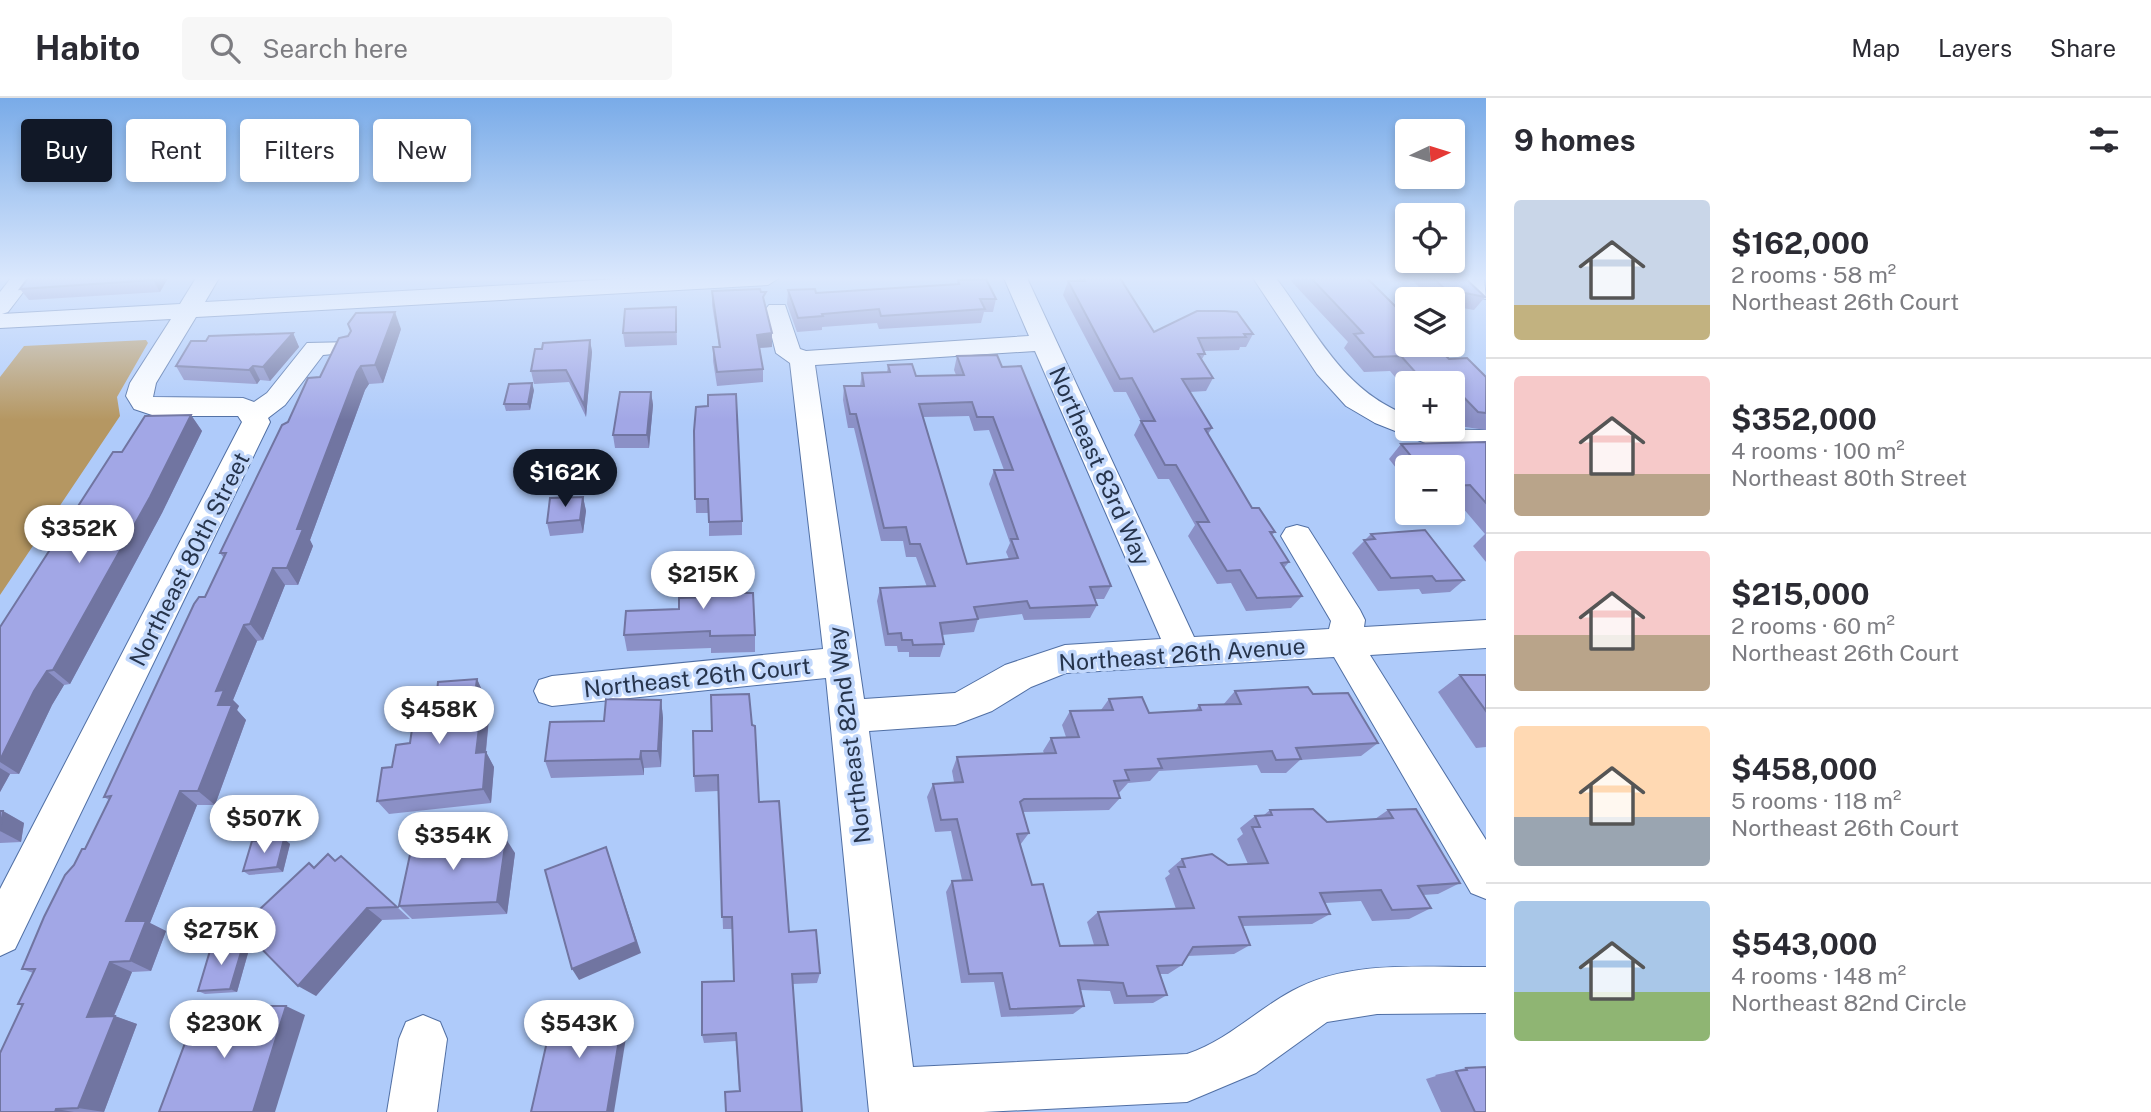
<!DOCTYPE html>
<meta charset="utf-8">
<style>
:root{--surface:#fff;--page:#f7f7f7;--text:#2b2b33;--muted:#7c7c81;--line:#e1e1e2;--accent:#111827}
body{margin:0;font-family:"Public Sans",sans-serif;background:var(--page);color:var(--text);height:100vh;display:flex;flex-direction:column;font-size:26px;white-space:nowrap}
*{box-sizing:border-box;margin:0}
p{font-size:23px;color:var(--muted)}
.icon{flex:none;width:38px;height:38px;fill:none;stroke:currentColor;stroke-width:2;stroke-linecap:round;stroke-linejoin:round}
.map{position:relative;flex:1;overflow:hidden}
.sheet{display:flex;flex-direction:column;background:var(--surface);width:665px}
.sheet>*{flex:none}
.top-card{position:absolute;left:21px;top:21px;width:665px;height:63px;display:flex;gap:14px}
.needle{width:46px;rotate:86deg}
.buttons{position:absolute;left:1395px;top:21px;display:grid;gap:14px}
.buttons a{display:grid;place-items:center;width:70px;height:70px;border-radius:7px;background:var(--surface);box-shadow:0 4px 10px #0003;font-size:35px}
.price{position:absolute;translate:-50% -60px;padding:0 16px;border-radius:24px;background:#fff;color:#222;font-size:23px;line-height:46px;filter:drop-shadow(0 2px 4px #0008)}
.price::after{content:'';position:absolute;left:50%;top:42px;width:21px;height:16px;margin-left:-10px;background:inherit;clip-path:polygon(0 0,100% 0,50% 100%)}
.price.selected{background:var(--accent);color:#fff}
ul{padding:0;list-style:none}
li{display:flex;align-items:center;gap:21px;height:175px;padding:0 28px}
li+li{border-top:2px solid var(--line)}
li span{display:grid;place-items:center;flex:none;width:196px;height:140px;border-radius:7px;color:#555}
li>.icon{margin-inline-start:auto}
span .icon{width:84px;height:84px;fill:#fffc;stroke-width:1}
li b{font-size:30px}
h2{display:flex;justify-content:space-between;align-items:center;height:84px;padding:0 28px;font-size:30px}
.pill{padding:0 24px;border-radius:7px;background:var(--surface);box-shadow:0 4px 10px #0003;font-size:24px;line-height:63px}
.pill.selected{background:var(--accent);color:#fff}
header{display:flex;align-items:center;gap:42px;box-sizing:border-box;height:98px;padding:0 35px;background:var(--surface);border-bottom:2px solid var(--line)}
header strong{font-size:33px}
nav{display:flex;gap:38px;margin-inline-start:auto;font-size:24px}
.search{width:490px;height:63px;background:var(--page);display:flex;align-items:center;gap:18px;box-sizing:border-box;padding:0 24px;border-radius:7px;color:var(--muted);font-size:26px}
main{display:flex;flex:1;min-height:0}
.map>svg:first-child{display:block}
</style>
<header>
<strong>Habito</strong>
<div class="search"><svg class="icon" aria-label="search" viewBox="0 0 24 24"><circle cx="10" cy="10" r="6"/><path d="M15 15l6 6"/></svg>Search here</div>
<nav><a>Map</a><a>Layers</a><a>Share</a></nav>
</header>
<main>
<div class="map">
<svg width="1486" height="1014" viewBox="0 0 1486 1014">
<rect width="100%" height="100%" fill="#afcbfa"/>
<polygon fill="#b59762" points="146,242 148,245 117,299 120,318 0,497 0,279 24,248"/>
<g fill="none" stroke-linecap="round" stroke-linejoin="round">
<defs>
<g id="minor">
<polygon points="11,180 34,180 8,214 2,216 180,206 196,180 219,180 205,204 636,180 779,180 768,187 196,219 156,285 153,299 243,300 254,304 267,295 307,245 353,244 356,249 353,254 323,257 285,307 268,320 270,324 15,851 0,858 0,791 242,324 238,318 155,318 134,311 126,298 130,285 171,221 0,230 0,194"/>
<path d="M1004 180H1027L1194 539 1329 531 1331 523 1281 438 1286 430 1297 427 1308 430 1360 512 1365 522 1364 529 1486 522V550L1370 557 1486 742V801L1471 795 1334 559 1066 575 1031 589 992 613 955 627 869 633 913 969 1187 956C1228 942 1255 913 1292 893 1350 861 1422 870 1486 869V915L1377 916 1327 924 1256 975 1187 1004 983 1014H869L826 580 552 608 539 604 534 593 539 582 552 578 823 551 790 265 776 255 765 212 769 207H785L800 251 806 253 1029 238ZM1035 253 1161 541 1065 547 1005 567 955 595 864 601 815 267Z"/>
<path d="M1253 180H1276C1316 233 1342 292 1407 317V331L1486 332V350L1433 348 1375 325 1346 308 1317 276Z"/>
<polygon points="1459,180 1484,180 1486,201 1478,199"/>
<polygon points="423,917 440,924 447,941 437,1014 387,1014 399,941 406,924"/>
</g>
</defs>
<use href="#minor" stroke="#506fa4" stroke-width="2"/>
<use href="#minor" fill="#fff" fill-rule="evenodd"/>
</g>
<g fill="#8b90c6" fill-rule="evenodd">
<polygon points="28,180 168,180 160,194 29,202 20,191"/>
<polygon points="1077,180 1120,180 1154,234 1253,236 1246,249 1240,249 1239,252 1204,253 1205,256 1202,261 1213,280 1206,293 1190,294 1212,330 1208,336 1252,410 1275,434 1272,437 1289,464 1284,470 1302,498 1291,510 1246,513 1231,485 1217,486 1188,438 1195,427 1169,381 1158,381 1134,337 1141,323 1126,294 1114,294 1063,197 1068,183 1076,183"/>
<polygon points="1293,180 1367,180 1449,261 1486,279 1486,332 1465,329 1452,315 1452,285 1407,285 1407,293 1390,273 1364,274 1344,250 1348,244 1291,183"/>
<polygon points="1411,180 1465,180 1485,199 1474,212 1452,208 1452,201 1431,201 1411,181"/>
<polygon points="958,182 996,201 993,214 984,214 981,225 879,231 877,225 822,229 822,232 797,234 787,206 788,192 816,195 957,186"/>
<polygon points="712,193 765,207 772,235 772,249 760,250 763,271 763,284 717,288 713,263 713,249 719,249 712,207"/>
<polygon points="676,209 677,247 625,249 623,235"/>
<polygon points="401,231 383,285 369,286 365,292 310,442 313,448 298,487 285,487 263,542 257,543 233,602 239,608 237,612 246,622 215,707 197,707 150,825 166,833 151,873 132,874 114,918 137,926 104,1014 0,1014 22,908 18,906 33,875 22,871 74,767 85,751 109,702 104,699 224,460 220,455 288,324 320,279"/>
<polygon points="293,235 299,249 270,283 260,282 257,286 184,282 176,268 206,243"/>
<polygon points="590,242 592,254 586,319 569,284 534,286 531,273 542,251"/>
<path d="M957 258 1002 269 1111 488 1104 501H1095L1097 507 1090 520 1024 522 1022 516 978 521 974 534 942 537 944 546 940 559H909V554H898L897 548H885L877 503 880 490 927 489 916 459H906L903 443H881L854 330H848L843 302 844 288H860L862 275 887 274 888 267 916 278 956 277 954 272ZM969 318 974 333 989 332 1004 372H994L989 386 1010 445 1006 454 1009 461 967 466 923 319Z"/>
<polygon points="534,292 530,312 506,313 504,306"/>
<polygon points="651,294 653,307 649,350 615,350 613,337"/>
<polygon points="191,317 202,333 162,415 70,586 64,587 52,607 19,676 10,676 0,694 0,529"/>
<polygon points="694,333 742,423 742,437 709,438 709,415 696,415"/>
<polygon points="1486,344 1486,464 1473,448 1485,436 1456,402 1452,402 1452,369 1407,369 1407,384 1389,361 1401,346"/>
<polygon points="583,399 586,413 583,435 550,438 547,425"/>
<polygon points="1371,436 1464,482 1450,494 1422,496 1419,491 1378,493 1352,455"/>
<polygon points="745,495 755,537 755,554 711,555 711,550 627,553 624,537 679,511 710,499"/>
<polygon points="1460,577 1486,577 1486,649 1476,650 1438,594"/>
<polygon points="477,581 484,597 483,608 489,620 486,654 494,669 491,705 389,716 377,703 392,669 410,645 437,594"/>
<polygon points="1235,593 1313,596 1378,645 1361,658 1300,662 1286,675 1261,675 1257,667 1159,673 1150,683 1128,685 1119,695 1120,700 1109,712 1023,714 1029,735 1020,747 1032,787 1060,848 1094,847 1087,824 1098,814 1176,811 1165,780 1170,776 1168,773 1182,761 1228,767 1248,766 1237,741 1243,736 1240,730 1255,718 1264,717 1270,712 1327,724 1375,721 1388,712 1460,785 1438,796 1423,797 1431,810 1409,821 1372,823 1361,803 1325,805 1330,816 1312,826 1243,828 1250,847 1234,856 1187,858 1182,867 1168,876 1160,876 1167,897 1153,905 1114,906 1110,893 1080,892 1084,908 1073,916 1001,919 994,884 961,885 946,794 952,783 962,782 951,733 935,734 927,699 933,686 954,684 952,673 957,659 1044,655 1043,653 1051,640 1066,639 1062,627 1070,613 1101,612 1109,601 1149,615 1195,613 1199,607 1223,607"/>
<polygon points="661,602 663,620 661,669 644,670 644,677 551,680 545,663 604,623"/>
<polygon points="752,627 759,704 789,834 820,875 817,885 793,886 739,993 736,943 704,945 702,937 734,883 733,831 723,831 718,693 695,694 694,678 712,633"/>
<polygon points="0,713 3,713 24,725 21,744 0,745"/>
<polygon points="284,741 290,746 283,774 249,777 243,773"/>
<polygon points="444,743 515,755 507,816 412,821 399,808"/>
<polygon points="335,763 397,809 410,821 382,822 316,898 314,770"/>
<polygon points="250,848 237,894 205,896 198,893"/>
<polygon points="1466,970 1486,1014 1441,1014 1426,981 1436,978 1435,977"/>
</g>
<g fill="#7175a1">
<polygon points="154,180 168,180 160,194 153,182"/>
<polygon points="395,214 401,231 383,285 375,267"/>
<polygon points="293,235 299,249 270,283 263,269"/>
<polygon points="772,235 772,249 757,250 757,237"/>
<polygon points="590,242 592,254 586,319 584,307"/>
<polygon points="253,268 260,282 257,286 249,272"/>
<polygon points="361,268 369,286 365,292 310,442 313,448 298,487 287,470 297,431 357,274"/>
<polygon points="532,285 534,292 530,312 528,306"/>
<polygon points="651,294 653,307 649,350 647,337"/>
<polygon points="191,317 202,333 162,415 70,586 53,572"/>
<polygon points="583,399 586,413 583,435 580,422"/>
<polygon points="273,470 285,487 263,542 250,526"/>
<polygon points="244,527 257,543 233,602 239,608 237,612 246,622 215,707 198,693 218,607 216,593"/>
<polygon points="47,573 64,587 52,607 19,676 0,664 0,662 34,593"/>
<polygon points="477,581 484,597 483,608 489,620 484,670 476,655 474,604"/>
<polygon points="661,602 663,620 661,669 658,653"/>
<polygon points="641,653 644,670 644,677 640,661"/>
<polygon points="486,654 494,669 491,705 483,691"/>
<polygon points="0,670 10,676 0,694"/>
<polygon points="180,693 197,707 150,825 166,833 151,873 130,863 126,823"/>
<polygon points="3,713 24,725 21,744 0,733"/>
<polygon points="284,741 290,746 283,774 277,769"/>
<polygon points="506,741 515,755 507,816 497,804"/>
<polygon points="606,749 641,855 579,882 572,871"/>
<polygon points="367,810 382,822 316,898 298,888"/>
<polygon points="244,844 250,848 237,894 230,891"/>
<polygon points="110,864 132,874 110,927 87,919"/>
<polygon points="286,908 305,917 275,1014 253,1014"/>
<polygon points="624,912 629,921 614,1014 607,1014"/>
<polygon points="115,918 137,926 104,1014 78,1010"/>
<polygon points="56,1011 74,1014 55,1014"/>
</g>
<g fill="#a2a7e6" stroke="#7175a1" stroke-width="2" fill-rule="evenodd">
<polygon points="28,180 154,180 153,182 20,191"/>
<polygon points="1084,180 1120,180 1154,234 1197,213 1225,213 1237,214 1253,236 1244,236 1246,239 1198,240 1205,256 1198,256 1213,280 1182,281 1212,330 1205,331 1252,410 1259,410 1275,434 1270,434 1289,464 1281,465 1302,498 1257,500 1240,472 1227,473 1197,424 1209,424 1176,367 1165,367 1141,323 1155,323 1132,280 1120,281 1068,183 1085,183"/>
<polygon points="1311,180 1367,180 1407,220 1407,247 1435,247 1449,261 1467,260 1486,279 1486,315 1478,314 1452,287 1452,285 1425,285 1401,258 1374,259 1354,236 1363,235"/>
<polygon points="1433,180 1465,180 1485,199 1445,191"/>
<polygon points="986,181 996,201 980,201 985,211 881,218 879,211 822,216 823,218 798,220 788,192 815,191 816,195 959,186 958,182"/>
<polygon points="760,191 761,194 766,194 763,199 772,235 757,237 763,271 717,274 713,249 720,249 712,193"/>
<polygon points="676,209 676,234 623,235 625,211"/>
<polygon points="395,214 375,267 361,268 357,274 297,431 303,431 287,470 273,470 250,526 244,527 216,593 224,592 218,607 232,607 198,693 180,693 126,823 146,823 130,863 110,864 87,919 115,918 78,1010 56,1011 55,1014 0,1014 0,955 23,906 18,906 35,871 22,871 44,819 65,777 74,767 82,751 85,751 111,698 104,699 194,506 199,499 205,499 226,455 220,455 282,327 288,324 308,280 320,279 339,240 348,238 351,233 348,226 356,215"/>
<polygon points="293,235 263,269 253,268 249,272 176,268 191,243 206,243 209,238"/>
<polygon points="590,242 584,307 566,272 531,273 535,251 542,251 543,245"/>
<path d="M997 257 1002 269 1021 268 1111 488 1090 489 1097 507 1030 510 1027 503 974 509 978 521 940 525 944 546 913 547 912 542H902L901 535 888 536 880 490 935 488 920 446H910L906 429 884 430 856 316H850L844 288H864L862 275 890 274 888 267 912 266 916 278 964 277 957 258ZM972 304 977 319H993L1013 372H994L1018 441H1011L1018 460 967 466 919 306Z"/>
<polygon points="532,285 528,306 504,306 509,286"/>
<polygon points="620,294 651,294 647,337 613,337"/>
<polygon points="736,296 742,423 709,424 708,401 695,401 694,333 696,309 708,308 708,297"/>
<polygon points="191,317 150,399 53,572 47,573 34,593 0,662 0,529 113,354 122,354 145,318"/>
<polygon points="1486,344 1486,405 1470,387 1452,388 1452,369 1420,369 1401,346"/>
<polygon points="583,399 580,422 547,425 550,400"/>
<polygon points="1425,432 1464,482 1436,483 1432,478 1391,480 1364,442 1375,441 1371,436"/>
<polygon points="744,471 745,495 753,495 755,537 710,538 710,533 624,537 626,513 679,511 679,500 710,499 709,472"/>
<polygon points="1460,577 1486,577 1486,613"/>
<polygon points="477,581 474,604 482,605 476,655 486,654 483,691 377,703 382,670 392,669 396,647 410,645 417,596 437,594 438,584"/>
<polygon points="1308,589 1313,596 1348,595 1378,645 1296,650 1301,661 1276,662 1272,653 1158,661 1162,670 1125,672 1129,682 1114,683 1120,700 1024,701 1020,704 1029,735 1017,736 1032,787 1043,786 1060,848 1108,847 1098,814 1194,810 1178,769 1185,769 1182,761 1212,756 1228,767 1268,765 1252,729 1260,729 1255,718 1272,717 1270,712 1313,711 1327,724 1393,720 1388,712 1416,711 1460,785 1418,788 1431,810 1392,812 1381,792 1320,795 1330,816 1239,819 1250,847 1193,849 1182,867 1157,868 1167,897 1127,898 1123,885 1078,882 1084,908 1010,911 1002,875 969,876 952,783 972,782 957,721 941,722 933,686 963,684 957,659 1056,655 1051,640 1079,639 1070,613 1113,612 1109,601 1142,599 1149,615 1201,612 1199,607 1241,606 1235,593"/>
<polygon points="749,596 752,627 755,628 759,704 779,703 789,834 816,832 820,875 792,876 802,1014 726,1014 725,994 740,993 736,935 702,937 702,884 734,883 732,819 722,819 718,677 694,678 693,633 712,633 711,597"/>
<polygon points="606,601 661,602 658,653 641,653 640,661 545,663 550,624 604,623"/>
<polygon points="0,713 3,713 0,733"/>
<polygon points="439,737 438,744 506,741 497,804 399,808 414,738"/>
<polygon points="284,741 277,769 243,773 252,743"/>
<polygon points="606,749 636,844 572,871 545,772"/>
<polygon points="328,756 335,763 341,758 397,809 367,810 298,888 245,834 245,825 309,765 314,770"/>
<polygon points="244,844 230,891 198,893 212,846"/>
<polygon points="556,904 624,912 607,1014 531,1014"/>
<polygon points="199,908 286,908 253,1014 159,1014"/>
<polygon points="1486,969 1486,1014 1475,1014 1456,973 1467,972 1466,970"/>
</g>
<linearGradient id="sky" x2="0" y2="1"><stop stop-color="#79abe8"/><stop offset="0.56" stop-color="#dbe8fd"/><stop offset="1" stop-color="#dbe8fd" stop-opacity="0"/></linearGradient>
<rect width="1486" height="322" fill="url(#sky)"/>
<g text-anchor="middle" dominant-baseline="central" stroke-width="7" stroke-linejoin="round" paint-order="stroke">
<g font-size="23" fill="#26344c" stroke="#c2d8fc">
<text transform="translate(1100 368) rotate(66)">Northeast 83rd Way</text>
<text transform="translate(189 461) rotate(-63)">Northeast 80th Street</text>
<text transform="translate(1182 556) rotate(-4)">Northeast 26th Avenue</text>
<text transform="translate(697 579) rotate(-6)">Northeast 26th Court</text>
<text transform="translate(849 637) rotate(-97)">Northeast 82nd Way</text>
</g>
</g>
</svg>
<div class="buttons">
<a><svg class="needle" viewBox="-14 -14 28 28"><path d="M0-13l5 13h-10z" fill="#e53935"/><path d="M0 13l5-13h-10z" fill="#7c7c81"/></svg></a>
<a><svg class="icon" aria-label="locate" viewBox="0 0 24 24"><circle cx="12" cy="12" r="6"/><path d="M12 2v4M12 18v4M2 12h4M18 12h4"/></svg></a>
<a><svg class="icon" aria-label="layers" viewBox="0 0 24 24"><path d="M12 4l9 5-9 5-9-5zM3 14l9 5 9-5"/></svg></a>
<a>+</a>
<a>−</a>
</div>
<b class="price selected" style="left:565px;top:411px">$162K</b>
<b class="price" style="left:79px;top:467px">$352K</b>
<b class="price" style="left:703px;top:513px">$215K</b>
<b class="price" style="left:439px;top:648px">$458K</b>
<b class="price" style="left:264px;top:757px">$507K</b>
<b class="price" style="left:453px;top:774px">$354K</b>
<b class="price" style="left:221px;top:869px">$275K</b>
<b class="price" style="left:224px;top:962px">$230K</b>
<b class="price" style="left:579px;top:962px">$543K</b>
<div class="top-card">
<a class="pill selected">Buy</a>
<a class="pill">Rent</a>
<a class="pill">Filters</a>
<a class="pill">New</a>
</div>
</div>
<section class="sheet">
<h2>9 homes<svg class="icon" aria-label="filters" viewBox="0 0 24 24"><path d="M4 7h16M4 17h16"/><circle cx="9" cy="7" r="2"/><circle cx="15" cy="17" r="2"/></svg></h2>
<ul>
<li><span style="background:linear-gradient(#c9d6e8 75%,#c2b280 0)"><svg class="icon" aria-label="home" viewBox="0 0 24 24"><path d="M3 11l9-7 9 7M6 9v11h12V9"/></svg></span><div><b>$162,000</b><p>2 rooms · 58 m²</p><p>Northeast 26th Court</p></div></li>
<li><span style="background:linear-gradient(#f6c9c9 70%,#b9a48a 0)"><svg class="icon" aria-label="home" viewBox="0 0 24 24"><path d="M3 11l9-7 9 7M6 9v11h12V9"/></svg></span><div><b>$352,000</b><p>4 rooms · 100 m²</p><p>Northeast 80th Street</p></div></li>
<li><span style="background:linear-gradient(#f6c9c9 60%,#b9a48a 0)"><svg class="icon" aria-label="home" viewBox="0 0 24 24"><path d="M3 11l9-7 9 7M6 9v11h12V9"/></svg></span><div><b>$215,000</b><p>2 rooms · 60 m²</p><p>Northeast 26th Court</p></div></li>
<li><span style="background:linear-gradient(#ffd9b3 65%,#9aa5b1 0)"><svg class="icon" aria-label="home" viewBox="0 0 24 24"><path d="M3 11l9-7 9 7M6 9v11h12V9"/></svg></span><div><b>$458,000</b><p>5 rooms · 118 m²</p><p>Northeast 26th Court</p></div></li>
<li><span style="background:linear-gradient(#a9c7e8 65%,#8fb573 0)"><svg class="icon" aria-label="home" viewBox="0 0 24 24"><path d="M3 11l9-7 9 7M6 9v11h12V9"/></svg></span><div><b>$543,000</b><p>4 rooms · 148 m²</p><p>Northeast 82nd Circle</p></div></li>
</ul>
</section>
</main>
